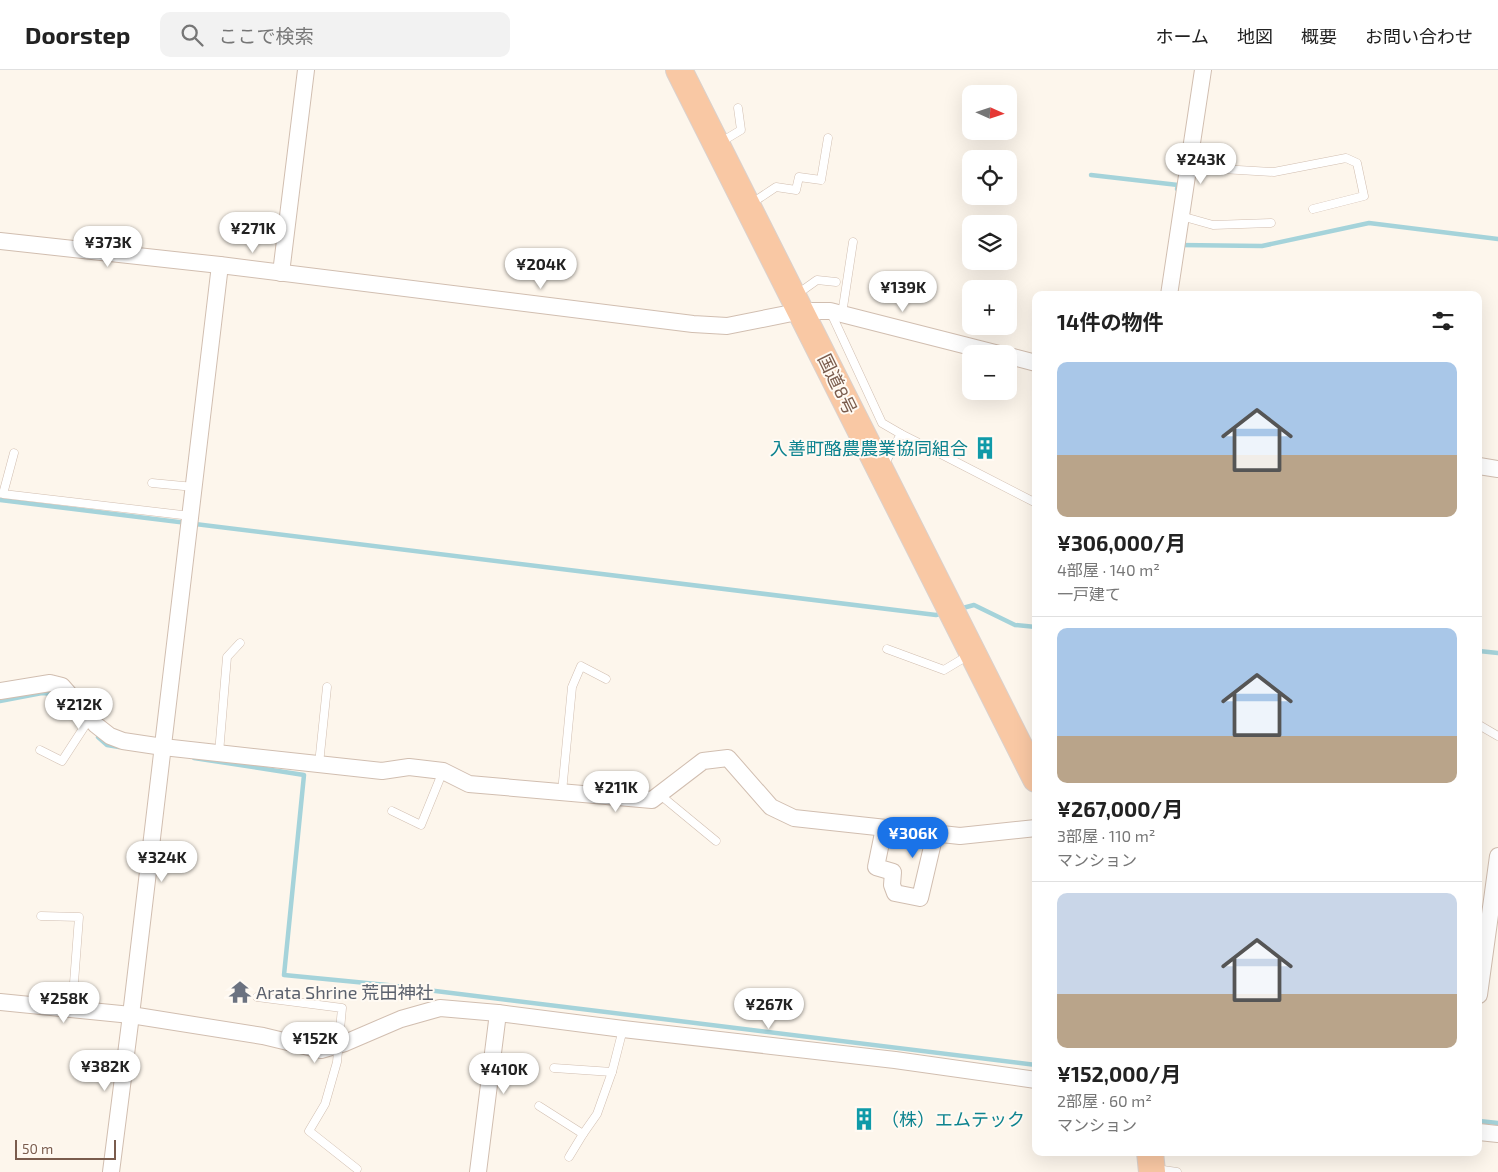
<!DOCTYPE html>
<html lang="ja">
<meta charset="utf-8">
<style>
:root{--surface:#fff;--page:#f2f2f2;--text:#222;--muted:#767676;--line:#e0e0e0;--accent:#1a73e8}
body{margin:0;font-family:"Exo 2","Noto Sans JP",sans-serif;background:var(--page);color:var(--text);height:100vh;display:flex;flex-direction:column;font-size:19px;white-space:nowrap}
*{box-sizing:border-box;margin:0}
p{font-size:16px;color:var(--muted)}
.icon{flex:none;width:28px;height:28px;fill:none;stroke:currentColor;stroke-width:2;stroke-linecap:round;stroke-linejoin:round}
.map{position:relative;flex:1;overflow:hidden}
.drawer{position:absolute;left:1032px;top:221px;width:450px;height:865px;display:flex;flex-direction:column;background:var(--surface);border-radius:10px;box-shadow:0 5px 20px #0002}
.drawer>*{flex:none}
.needle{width:32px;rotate:93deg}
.buttons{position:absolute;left:962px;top:15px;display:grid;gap:10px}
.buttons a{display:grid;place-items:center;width:55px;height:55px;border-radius:10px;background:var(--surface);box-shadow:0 5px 20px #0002;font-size:25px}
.scale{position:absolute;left:15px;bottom:12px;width:101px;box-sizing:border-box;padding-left:5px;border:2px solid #7a5c4d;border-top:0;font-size:14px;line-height:18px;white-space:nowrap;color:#7a5c4d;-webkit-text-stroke:4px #fffaf3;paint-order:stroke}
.price{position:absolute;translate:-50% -42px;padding:0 11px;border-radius:18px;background:#fff;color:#222;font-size:16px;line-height:32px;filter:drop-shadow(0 1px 2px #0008)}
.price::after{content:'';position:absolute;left:50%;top:30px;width:15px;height:11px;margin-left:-8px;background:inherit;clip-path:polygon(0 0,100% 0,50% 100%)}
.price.on{background:var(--accent);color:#fff}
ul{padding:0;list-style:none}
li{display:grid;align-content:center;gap:10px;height:265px;padding:0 25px}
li+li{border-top:1px solid var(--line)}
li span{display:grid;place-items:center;height:155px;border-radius:10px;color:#555}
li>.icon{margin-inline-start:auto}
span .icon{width:90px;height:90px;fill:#fffc;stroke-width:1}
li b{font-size:21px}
h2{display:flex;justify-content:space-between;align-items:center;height:60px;padding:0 25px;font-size:21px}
header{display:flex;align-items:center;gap:30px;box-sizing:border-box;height:70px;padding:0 25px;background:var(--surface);border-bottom:1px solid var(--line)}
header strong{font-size:24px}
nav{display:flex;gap:28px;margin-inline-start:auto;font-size:18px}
.search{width:350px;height:45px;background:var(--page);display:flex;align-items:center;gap:12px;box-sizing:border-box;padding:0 18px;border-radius:10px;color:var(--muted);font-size:19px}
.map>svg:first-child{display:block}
</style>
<header>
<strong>Doorstep</strong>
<div class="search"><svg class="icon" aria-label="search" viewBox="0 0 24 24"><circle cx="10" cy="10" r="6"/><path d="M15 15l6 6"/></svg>ここで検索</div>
<nav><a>ホーム</a><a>地図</a><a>概要</a><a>お問い合わせ</a></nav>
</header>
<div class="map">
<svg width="1498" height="1102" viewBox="0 0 1498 1102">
<rect width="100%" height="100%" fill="#fdf6ec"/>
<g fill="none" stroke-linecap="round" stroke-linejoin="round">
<g stroke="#a5d3da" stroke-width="4.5">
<polyline points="1091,105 1178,115 1177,119"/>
<polyline points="1179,175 1262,176 1369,153 1498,169"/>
<polyline points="0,430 936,545 944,543"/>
<polyline points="959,539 974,535 1015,555 1036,557"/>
<polyline points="1479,581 1498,583"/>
<polyline points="0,631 42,623 54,624 82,651"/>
<polyline points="98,667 107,675 119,677"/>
<polyline points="194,688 304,705 284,905 387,915 1036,995"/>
<polyline points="1479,1051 1498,1053"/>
</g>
<defs>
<g id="service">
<polyline points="721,72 741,60 738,38"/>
<polyline points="1188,97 1274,102 1346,88 1357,93 1364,126 1313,139"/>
<polyline points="752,133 776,117 796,120 799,107 821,110 828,68"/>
<polyline points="1181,146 1213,155 1271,153"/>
<polyline points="796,225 817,210 836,212"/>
<polyline points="831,243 882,353 901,364"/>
<polyline points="842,244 853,172"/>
<polyline points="929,378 1036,433"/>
<polyline points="14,383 3,424 191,446"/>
<polyline points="884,395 901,364 917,372"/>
<polyline points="152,413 194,417"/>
<polyline points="887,579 944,600 969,585"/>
<polyline points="1479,655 1498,666"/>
<polyline points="40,680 62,691 90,648"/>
<polyline points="219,683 227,587 240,573"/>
<polyline points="319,694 327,617"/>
<polyline points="562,722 572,617 581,596 606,609"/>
<polyline points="659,724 716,771"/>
<polyline points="392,741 421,755 443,701"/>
<polyline points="41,846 79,847 72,939"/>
<polyline points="257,927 342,938 337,992 325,1034 309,1061 357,1099"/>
<polyline points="554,998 612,1002 623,959"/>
<polyline points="539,1036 583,1064 597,1044 612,1002"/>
<polyline points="569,1087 583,1064"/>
<polyline points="1156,1099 1177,1102"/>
</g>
<g id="minor">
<polyline points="0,171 220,195 693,254 727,256 802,241 830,241 999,284"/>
<polyline points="281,203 306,0"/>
<polyline points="1169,225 1203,0"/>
<polyline points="1009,286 1036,293"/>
<polyline points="1479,396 1498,399"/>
<polyline points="0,621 50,613 62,616 96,655 110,666 123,671 163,677 382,701 409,697 443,701 469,714 652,730 703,691 728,688 771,737 794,748 960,766 1036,758"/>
<polyline points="884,758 876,797 893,802 892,815 895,823 920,828 935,764"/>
<polyline points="1479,925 1498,786"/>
<polyline points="0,932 131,945 263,966 321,980 345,973 401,949 440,938 498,943 623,959 895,990 1036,1010"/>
<polyline points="1479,1062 1498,1064"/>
<polyline points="111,1102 131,945 220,195"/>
<polyline points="478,1102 498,943"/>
</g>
<g id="trunk">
<polyline points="679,0 1036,709"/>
<polyline points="1150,1082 1152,1102"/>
</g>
</defs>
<use href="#service" stroke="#d1beb0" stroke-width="9"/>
<use href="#minor" stroke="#d1beb0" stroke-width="18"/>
<use href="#trunk" stroke="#dad1cd" stroke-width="28"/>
<use href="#service" stroke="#fff" stroke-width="8"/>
<use href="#minor" stroke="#fff" stroke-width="16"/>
<use href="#trunk" stroke="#f9c8a4" stroke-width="26"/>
</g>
<defs>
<symbol id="building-bare" viewBox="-9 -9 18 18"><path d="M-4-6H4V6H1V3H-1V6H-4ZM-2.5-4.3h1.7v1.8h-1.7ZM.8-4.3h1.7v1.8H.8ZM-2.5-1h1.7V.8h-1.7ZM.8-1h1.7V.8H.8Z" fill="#0f9aa8" stroke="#fffaf3" stroke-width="2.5" paint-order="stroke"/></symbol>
<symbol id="temple-bare" viewBox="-9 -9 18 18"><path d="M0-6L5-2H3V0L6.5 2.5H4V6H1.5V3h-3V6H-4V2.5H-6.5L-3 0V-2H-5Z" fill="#6b7280" stroke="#fffaf3" stroke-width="2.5" paint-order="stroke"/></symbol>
</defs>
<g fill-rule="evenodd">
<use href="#building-bare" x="969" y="362" width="32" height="32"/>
<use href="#temple-bare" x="224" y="906" width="32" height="32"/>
<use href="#building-bare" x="848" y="1033" width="32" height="32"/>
</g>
<g text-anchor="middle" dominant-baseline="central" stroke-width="4" stroke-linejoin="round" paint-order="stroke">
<g font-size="18" fill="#7a5c4d" stroke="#fffaf3">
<text transform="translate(838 314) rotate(64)">国道8号</text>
</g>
<g font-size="18" fill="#0d838f" stroke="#fffaf3" text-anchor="end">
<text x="968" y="378">入善町酪農農業協同組合</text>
<text x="881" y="1049" text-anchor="start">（株）エムテック</text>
</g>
<g font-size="18" fill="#5b616d" stroke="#fffaf3" text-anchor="start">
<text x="256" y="922">Arata Shrine 荒田神社</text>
</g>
</g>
</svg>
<div class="buttons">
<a><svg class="needle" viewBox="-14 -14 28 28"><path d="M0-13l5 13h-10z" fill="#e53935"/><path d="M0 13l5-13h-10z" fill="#767676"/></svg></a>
<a><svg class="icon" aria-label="locate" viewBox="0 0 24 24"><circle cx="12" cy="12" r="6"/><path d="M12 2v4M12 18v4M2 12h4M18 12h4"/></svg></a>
<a><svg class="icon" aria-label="layers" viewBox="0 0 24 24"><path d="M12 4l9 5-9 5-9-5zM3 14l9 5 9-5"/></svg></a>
<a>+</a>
<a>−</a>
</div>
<div class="scale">50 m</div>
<b class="price" style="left:1201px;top:115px">¥243K</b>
<b class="price" style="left:253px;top:184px">¥271K</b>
<b class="price" style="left:108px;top:198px">¥373K</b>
<b class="price" style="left:541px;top:220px">¥204K</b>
<b class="price" style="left:903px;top:243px">¥139K</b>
<b class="price" style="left:79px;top:660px">¥212K</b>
<b class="price" style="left:616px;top:743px">¥211K</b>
<b class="price on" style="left:913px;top:789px">¥306K</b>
<b class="price" style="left:162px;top:813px">¥324K</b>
<b class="price" style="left:64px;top:954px">¥258K</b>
<b class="price" style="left:769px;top:960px">¥267K</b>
<b class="price" style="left:315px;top:994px">¥152K</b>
<b class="price" style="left:105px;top:1022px">¥382K</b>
<b class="price" style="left:504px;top:1025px">¥410K</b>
<section class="drawer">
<h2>14件の物件<svg class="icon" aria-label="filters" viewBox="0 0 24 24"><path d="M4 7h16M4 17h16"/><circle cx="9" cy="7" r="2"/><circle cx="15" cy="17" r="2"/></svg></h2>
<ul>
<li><span style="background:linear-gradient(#a9c7e8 60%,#b9a48a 0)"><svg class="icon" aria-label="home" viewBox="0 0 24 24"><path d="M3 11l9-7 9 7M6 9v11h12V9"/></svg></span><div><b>¥306,000/月</b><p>4部屋 · 140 m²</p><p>一戸建て</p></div></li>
<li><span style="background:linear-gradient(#a9c7e8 70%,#b9a48a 0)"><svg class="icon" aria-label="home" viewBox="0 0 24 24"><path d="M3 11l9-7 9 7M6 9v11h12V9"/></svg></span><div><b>¥267,000/月</b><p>3部屋 · 110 m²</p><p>マンション</p></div></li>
<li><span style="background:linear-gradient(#c9d6e8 65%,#b9a48a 0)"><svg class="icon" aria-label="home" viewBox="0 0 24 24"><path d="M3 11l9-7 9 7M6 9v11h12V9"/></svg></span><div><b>¥152,000/月</b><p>2部屋 · 60 m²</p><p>マンション</p></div></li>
</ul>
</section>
</div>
